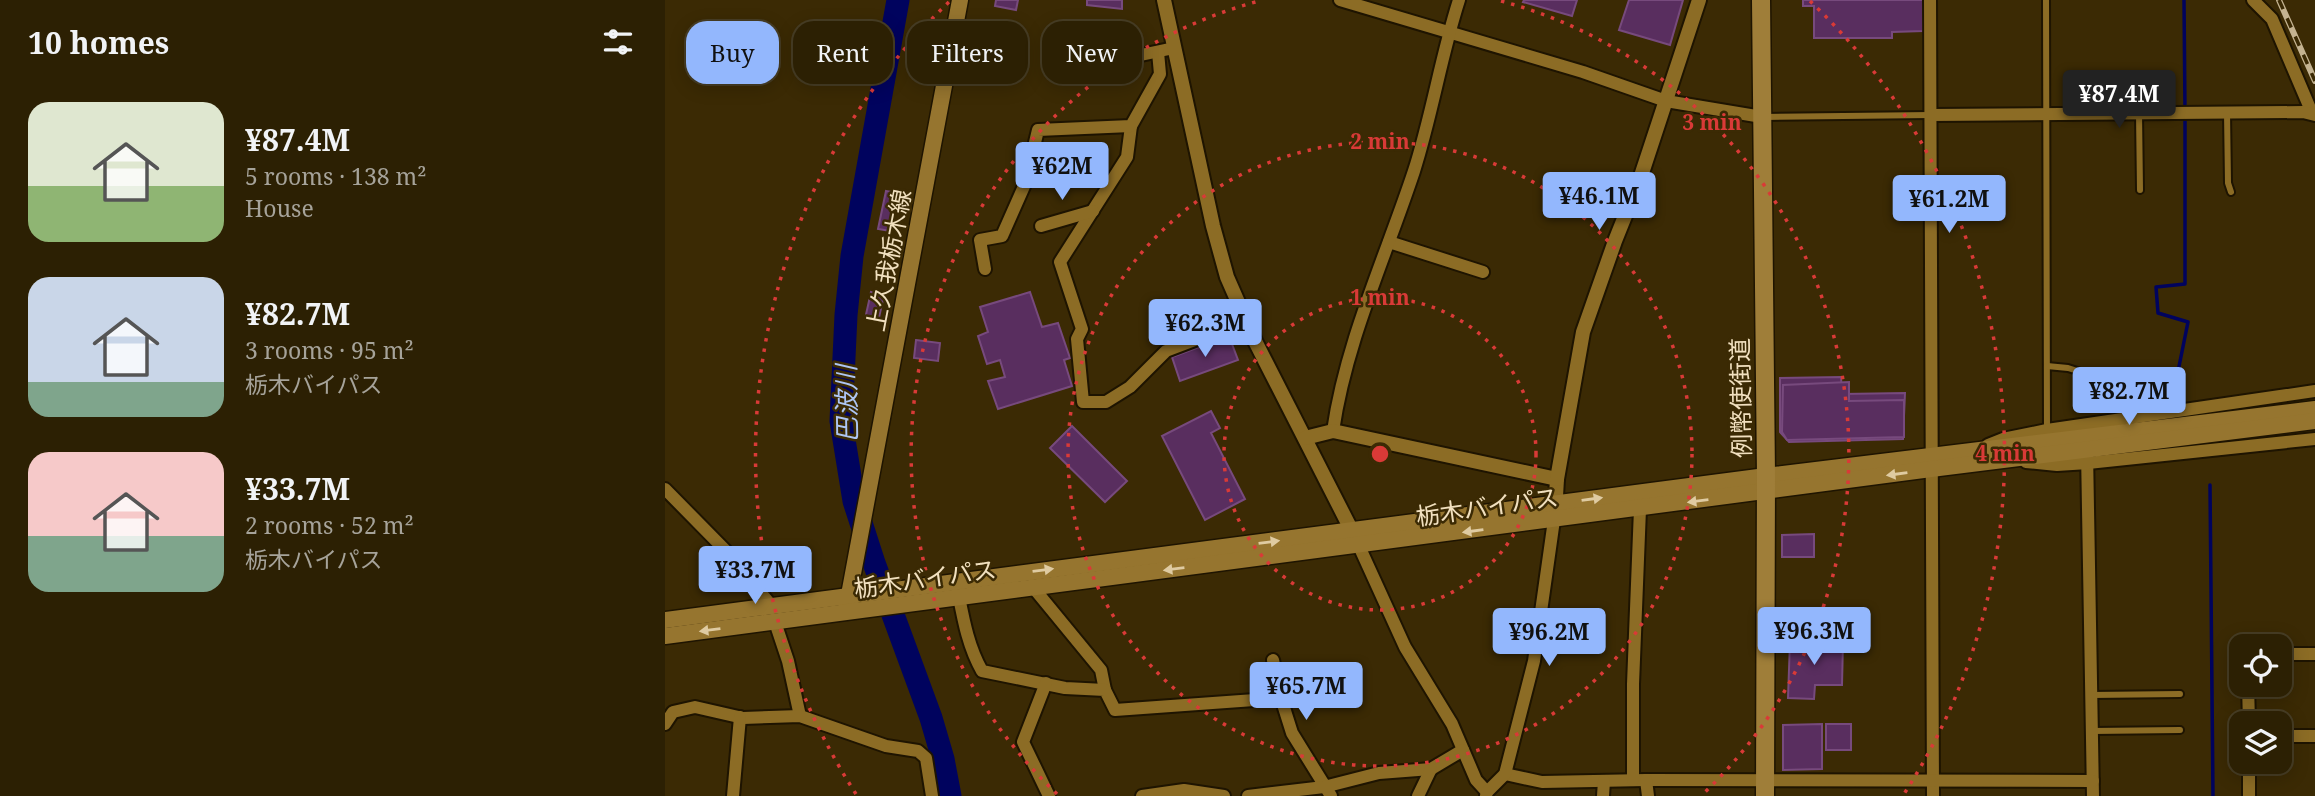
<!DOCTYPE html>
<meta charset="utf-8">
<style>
:root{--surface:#2c2003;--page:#34280d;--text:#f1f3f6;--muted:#a6a39a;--line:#483e25;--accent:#93b7fd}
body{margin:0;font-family:"Noto Serif","Noto Sans JP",serif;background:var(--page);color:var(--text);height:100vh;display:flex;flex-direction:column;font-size:26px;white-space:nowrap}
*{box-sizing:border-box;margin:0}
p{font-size:23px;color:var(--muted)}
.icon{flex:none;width:38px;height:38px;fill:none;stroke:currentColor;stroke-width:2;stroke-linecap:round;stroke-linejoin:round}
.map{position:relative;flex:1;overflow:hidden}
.drawer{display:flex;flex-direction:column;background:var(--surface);width:665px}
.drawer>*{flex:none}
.hud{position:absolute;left:21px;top:21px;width:665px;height:63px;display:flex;gap:14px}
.fabs{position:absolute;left:1564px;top:634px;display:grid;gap:14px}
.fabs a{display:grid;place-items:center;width:63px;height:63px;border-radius:14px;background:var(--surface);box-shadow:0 4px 18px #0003,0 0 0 2px var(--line);font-size:35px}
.price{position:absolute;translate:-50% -60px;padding:0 16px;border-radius:7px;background:var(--accent);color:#111;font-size:23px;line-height:46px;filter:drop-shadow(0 2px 4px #0008)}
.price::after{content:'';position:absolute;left:50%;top:42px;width:21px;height:16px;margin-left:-10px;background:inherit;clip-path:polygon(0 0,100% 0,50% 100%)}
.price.on{background:#222;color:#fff}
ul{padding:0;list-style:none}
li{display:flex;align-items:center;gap:21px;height:175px;padding:0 28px}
li span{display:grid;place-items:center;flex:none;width:196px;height:140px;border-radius:21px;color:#555}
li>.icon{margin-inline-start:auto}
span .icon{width:84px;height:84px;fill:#fffc;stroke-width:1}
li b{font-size:30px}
h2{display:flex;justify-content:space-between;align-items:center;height:84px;padding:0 28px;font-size:30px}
.pill{padding:0 24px;border-radius:21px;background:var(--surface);box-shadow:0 4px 18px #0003,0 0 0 2px var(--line);font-size:24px;line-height:63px}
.pill.on{background:var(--accent);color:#111}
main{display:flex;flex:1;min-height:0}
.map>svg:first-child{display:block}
</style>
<main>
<section class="drawer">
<h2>10 homes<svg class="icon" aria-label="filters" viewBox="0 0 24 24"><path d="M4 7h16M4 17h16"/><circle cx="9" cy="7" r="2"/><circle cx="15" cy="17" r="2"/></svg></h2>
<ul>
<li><span style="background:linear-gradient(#dfe7d0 60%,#8fb573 0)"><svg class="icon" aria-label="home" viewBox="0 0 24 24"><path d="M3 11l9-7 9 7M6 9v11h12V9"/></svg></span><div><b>¥87.4M</b><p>5 rooms · 138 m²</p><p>House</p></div></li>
<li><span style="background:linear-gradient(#c9d6e8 75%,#7fa58c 0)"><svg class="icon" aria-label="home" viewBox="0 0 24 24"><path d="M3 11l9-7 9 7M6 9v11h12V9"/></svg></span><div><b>¥82.7M</b><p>3 rooms · 95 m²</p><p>栃木バイパス</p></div></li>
<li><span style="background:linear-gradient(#f6c9c9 60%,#7fa58c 0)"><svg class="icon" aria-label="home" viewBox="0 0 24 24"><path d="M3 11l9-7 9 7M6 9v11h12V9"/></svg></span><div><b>¥33.7M</b><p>2 rooms · 52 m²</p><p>栃木バイパス</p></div></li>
</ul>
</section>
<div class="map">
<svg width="1650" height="796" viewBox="0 0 1650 796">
<rect width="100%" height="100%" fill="#3b2a04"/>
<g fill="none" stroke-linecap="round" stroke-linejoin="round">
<g stroke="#00035e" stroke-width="3.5">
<polyline points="1519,0 1520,110"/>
<polyline points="1508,396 1523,322 1493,313 1491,287 1520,284 1520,118"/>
<polyline points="1545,485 1548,796"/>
</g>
<polyline stroke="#00035e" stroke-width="23" points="233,0 187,256 181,315 176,421 189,501 209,563 266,718 278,759 285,796"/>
</g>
<g fill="#592e5f" stroke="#774a7d" stroke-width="2">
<polygon points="331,0 353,0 351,10 330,6"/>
<polygon points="422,0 457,0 457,9 422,5"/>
<polygon points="859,0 912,0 907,16 858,2"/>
<polygon points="964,0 1018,0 1005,45 954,30"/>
<polygon points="1138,0 1258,0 1258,31 1227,32 1227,38 1149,38 1149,6 1138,6"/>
<polygon points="221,191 233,193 226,231 213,229"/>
<polygon points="206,292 219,295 213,322 200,319"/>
<polygon points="365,292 377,327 393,323 405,358 399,360 407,386 333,409 323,381 340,377 335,360 322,364 313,336 323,332 315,307"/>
<polygon points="564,336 573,360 515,381 507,357"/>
<polygon points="251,340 275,343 273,361 249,358"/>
<polygon points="1176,377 1177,394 1240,393 1238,439 1124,442 1115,432 1115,378"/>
<polygon points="1184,382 1184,401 1239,400 1239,437 1122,440 1117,432 1118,385"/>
<polygon points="546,411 555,428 546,433 580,499 540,520 497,436"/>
<polygon points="407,426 462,481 440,502 385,448"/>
<polygon points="1149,534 1149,557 1117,557 1117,535"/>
<polygon points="1125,641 1178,642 1177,685 1150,685 1149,699 1123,698"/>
<polygon points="1157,724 1157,769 1118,770 1118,725"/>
<rect x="1161" y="724" width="25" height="26"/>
</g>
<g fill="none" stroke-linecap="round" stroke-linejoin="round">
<defs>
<g id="service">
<polyline points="1381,0 1382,430"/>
<polyline points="1562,112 1563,183 1566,192"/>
<polyline points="1474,113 1475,190"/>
<polyline points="1099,117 1266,115"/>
<polyline points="1382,366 1403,368 1507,401 1520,408"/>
<polyline points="1426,695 1515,694"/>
<polyline points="1427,731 1515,730"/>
</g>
<g id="minor">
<polyline points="675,0 918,72 1001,101 1097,117"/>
<polyline points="1265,0 1268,796"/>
<polyline points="1588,0 1607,19 1647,113"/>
<polyline points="457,59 509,48"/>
<polyline points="1266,115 1638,112 1650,115"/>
<polyline points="466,126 462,157 395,262 417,329 412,339 418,402 441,402 465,387 501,351 580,321"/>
<polyline points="376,226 428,211"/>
<polyline points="724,242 818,272"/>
<polyline points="320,269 315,240 337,236 360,184 373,130 466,126 495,74 493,52"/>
<path d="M668 431C681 341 721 256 749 171 767 115 776 56 794 0"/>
<polyline points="1323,445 1338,439 1382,430 1650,391"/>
<polyline points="1422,451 1428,796"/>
<polyline points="1361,462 1392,465 1423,463 1650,439"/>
<polyline points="0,489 63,553 106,605"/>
<polyline points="694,546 740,647 787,724 811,780 822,792"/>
<polyline points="367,586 436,670 440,690"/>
<path d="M294 597C299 623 304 648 317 671L400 688 440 690 450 710 616 698"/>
<polyline points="110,622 123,661 135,716"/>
<polyline points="1615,654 1650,654"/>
<polyline points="608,660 616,698 627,733 666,796"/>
<polyline points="381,683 358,742 384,796"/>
<polyline points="1583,684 1584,723"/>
<polyline points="0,724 8,712 30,707 78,718 135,716 221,746 253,751 261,758 267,796"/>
<polyline points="1615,736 1650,736"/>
<polyline points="1584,761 1584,796"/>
<polyline points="840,774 877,782 981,780 1428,781"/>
<polyline points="968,780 968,684 975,509"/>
<polyline points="981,780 983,796"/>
<polyline points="68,796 75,717"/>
<polyline points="477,796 519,790 559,796"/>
<polyline points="583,796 659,787 714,773 766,769 798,750"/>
<polyline points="753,796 766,769"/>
<polyline points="821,796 822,792 840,774 869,661 889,520"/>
<polyline points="938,796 939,781"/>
</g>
<g id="tertiary">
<polyline points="499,0 548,226 562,277 590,341 691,539"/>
<polyline points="640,438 668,431 892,479 890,513"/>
<polyline points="892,479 918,332 950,241 976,176 1034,0"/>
</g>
<g id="secondary">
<polyline points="184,602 184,595 295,0"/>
<polyline points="0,620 1101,476 1650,409"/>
<polyline points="0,636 1266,469 1650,421"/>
</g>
<polyline id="primary" points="1096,0 1101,476 1100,796"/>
</defs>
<use href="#service" stroke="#1e1401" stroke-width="10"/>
<use href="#minor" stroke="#1e1401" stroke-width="16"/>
<use href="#tertiary" stroke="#1e1401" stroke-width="18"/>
<use href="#secondary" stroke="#1e1401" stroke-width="19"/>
<use href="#primary" stroke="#1e1401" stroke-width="21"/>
<use href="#service" stroke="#8c6c25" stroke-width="6"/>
<use href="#minor" stroke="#8c6c25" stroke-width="12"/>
<use href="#tertiary" stroke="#8c6c25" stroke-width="14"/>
<use href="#secondary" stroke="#96752f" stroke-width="16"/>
<use href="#primary" stroke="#9f7e39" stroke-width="18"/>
<defs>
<polyline id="rail" points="1614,0 1650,81"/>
</defs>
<use href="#rail" stroke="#c4b391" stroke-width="6"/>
<use href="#rail" stroke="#3b2a04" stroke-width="3.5" stroke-dasharray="10" stroke-linecap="butt"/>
</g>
<defs><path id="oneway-solid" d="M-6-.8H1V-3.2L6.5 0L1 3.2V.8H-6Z" transform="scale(1.75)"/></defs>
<g fill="#dfcba2">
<use href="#oneway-solid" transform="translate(1232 474) rotate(172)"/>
<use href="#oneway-solid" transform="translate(927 499) rotate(-8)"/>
<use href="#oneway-solid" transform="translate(1033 501) rotate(173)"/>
<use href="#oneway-solid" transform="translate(808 531) rotate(172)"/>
<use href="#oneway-solid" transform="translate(604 542) rotate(-7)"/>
<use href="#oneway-solid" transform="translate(509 569) rotate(173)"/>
<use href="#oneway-solid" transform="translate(378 570) rotate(-7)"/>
<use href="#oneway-solid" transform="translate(45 630) rotate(173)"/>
</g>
<g fill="none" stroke="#d93a37" stroke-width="3.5" stroke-dasharray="3.5 7">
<circle cx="715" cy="454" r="156"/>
<circle cx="715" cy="454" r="312"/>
<path d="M392 794A469 469 0 0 1 594 1M836 1A469 469 0 0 1 1038 794"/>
<path d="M191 794A625 625 0 0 1 285 1M1145 1A625 625 0 0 1 1239 794"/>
</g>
<g text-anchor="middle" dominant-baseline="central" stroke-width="5" stroke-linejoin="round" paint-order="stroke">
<g font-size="24" fill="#f1e0bf" stroke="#3b2a04">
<text transform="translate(223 260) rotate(-79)">上久我栃木線</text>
<text transform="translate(1075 398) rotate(-91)">例幣使街道</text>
<text transform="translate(822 506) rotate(-8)">栃木バイパス</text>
<text transform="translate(260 578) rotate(-8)">栃木バイパス</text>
</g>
<g font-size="26" font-style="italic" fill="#adc5f4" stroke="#3b2a04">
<text transform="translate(181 404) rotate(-91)">巴波川</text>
</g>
</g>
<circle cx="715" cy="454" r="10" fill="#d93a37" stroke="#3b2a04" stroke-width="3.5"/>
<g font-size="21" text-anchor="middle" font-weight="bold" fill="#d93a37" stroke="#3b2a04" stroke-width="5" stroke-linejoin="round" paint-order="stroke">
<text x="1047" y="130">3 min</text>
<text x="715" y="149">2 min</text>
<text x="715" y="305">1 min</text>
<text x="1340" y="461">4 min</text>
</g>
</svg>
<div class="fabs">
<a><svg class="icon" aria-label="locate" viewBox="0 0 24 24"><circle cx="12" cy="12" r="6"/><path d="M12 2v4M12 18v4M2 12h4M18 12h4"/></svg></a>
<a><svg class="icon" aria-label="layers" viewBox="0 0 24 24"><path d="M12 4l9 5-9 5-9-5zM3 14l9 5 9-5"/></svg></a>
</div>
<b class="price on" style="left:1454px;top:130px">¥87.4M</b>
<b class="price" style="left:397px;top:202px">¥62M</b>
<b class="price" style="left:934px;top:232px">¥46.1M</b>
<b class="price" style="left:1284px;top:235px">¥61.2M</b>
<b class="price" style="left:540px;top:359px">¥62.3M</b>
<b class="price" style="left:1464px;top:427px">¥82.7M</b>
<b class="price" style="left:90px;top:606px">¥33.7M</b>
<b class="price" style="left:1149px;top:667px">¥96.3M</b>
<b class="price" style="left:884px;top:668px">¥96.2M</b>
<b class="price" style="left:641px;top:722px">¥65.7M</b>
<div class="hud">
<a class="pill on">Buy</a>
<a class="pill">Rent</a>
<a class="pill">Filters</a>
<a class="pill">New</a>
</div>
</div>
</main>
